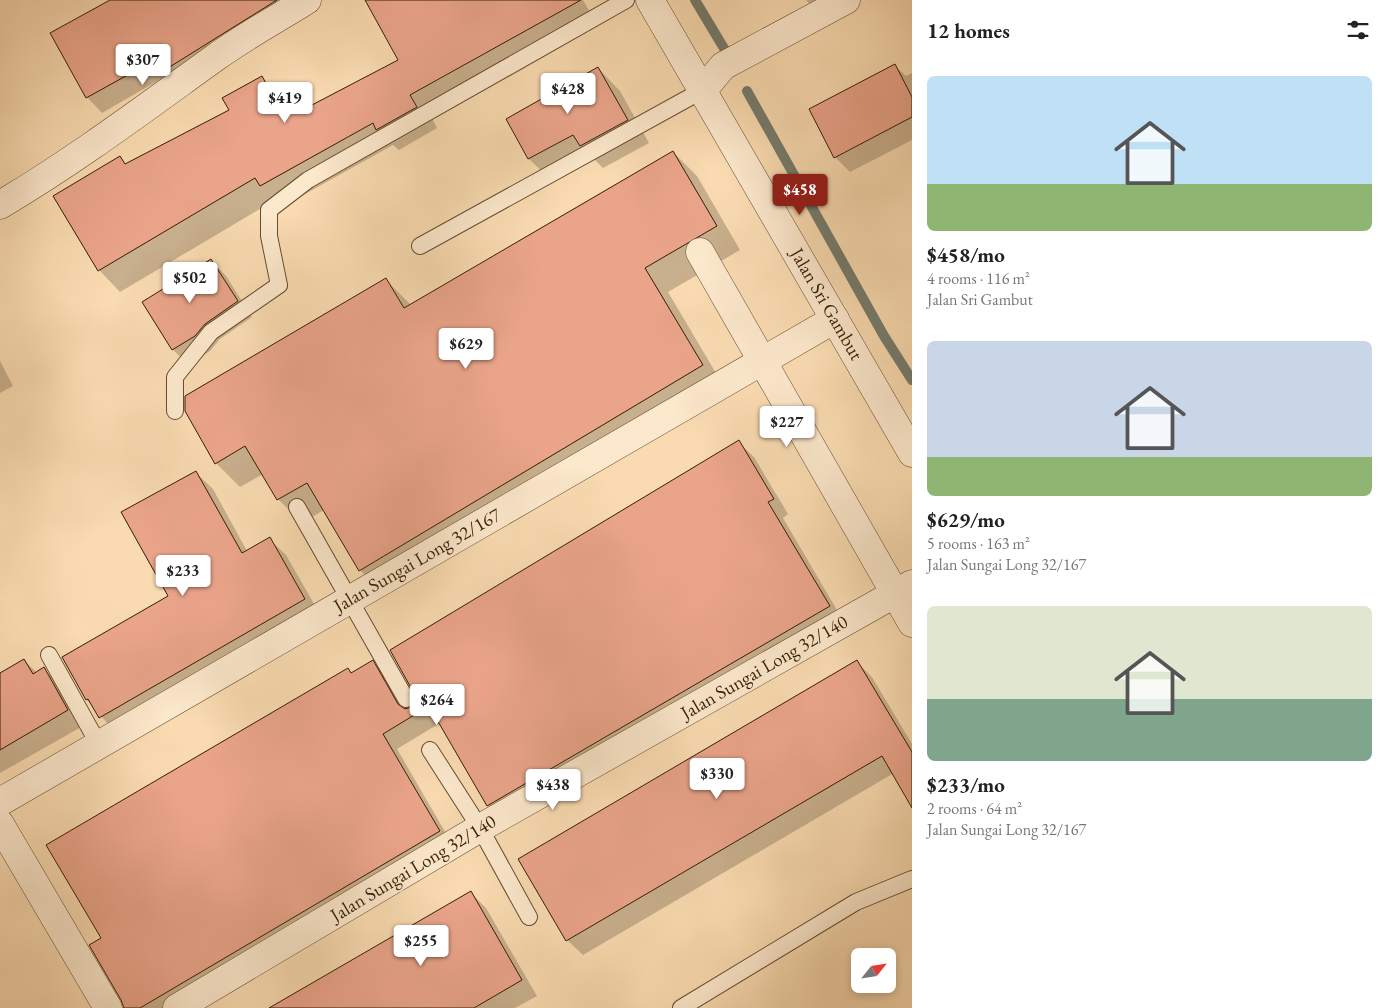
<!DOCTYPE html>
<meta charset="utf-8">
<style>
:root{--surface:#fff;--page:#f2f2f2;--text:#222;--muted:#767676;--accent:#8f2418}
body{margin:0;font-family:"EB Garamond",serif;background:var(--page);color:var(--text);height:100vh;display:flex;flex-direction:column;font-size:19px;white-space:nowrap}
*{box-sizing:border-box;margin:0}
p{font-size:16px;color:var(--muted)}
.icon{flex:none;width:28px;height:28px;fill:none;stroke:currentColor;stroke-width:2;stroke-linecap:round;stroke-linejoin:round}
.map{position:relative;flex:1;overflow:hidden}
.drawer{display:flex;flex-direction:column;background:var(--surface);width:475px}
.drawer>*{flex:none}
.needle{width:32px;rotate:60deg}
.controls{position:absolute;left:851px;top:948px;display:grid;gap:10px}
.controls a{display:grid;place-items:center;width:45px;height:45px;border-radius:8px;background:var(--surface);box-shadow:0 2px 8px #0003;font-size:25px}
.price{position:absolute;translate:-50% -42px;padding:0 11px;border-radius:5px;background:#fff;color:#222;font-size:16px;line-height:32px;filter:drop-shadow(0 1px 2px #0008)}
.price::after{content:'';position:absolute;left:50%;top:30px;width:15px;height:11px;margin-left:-8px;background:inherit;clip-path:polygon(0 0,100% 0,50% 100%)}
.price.on{background:var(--accent);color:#fff}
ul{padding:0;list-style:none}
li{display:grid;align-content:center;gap:10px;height:265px;padding:0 15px}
li span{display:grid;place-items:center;height:155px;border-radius:8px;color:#555}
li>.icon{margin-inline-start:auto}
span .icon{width:90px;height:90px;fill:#fffc;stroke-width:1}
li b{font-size:21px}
h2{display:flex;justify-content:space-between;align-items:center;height:60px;padding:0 15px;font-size:21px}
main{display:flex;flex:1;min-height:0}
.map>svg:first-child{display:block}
</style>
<main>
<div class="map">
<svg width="912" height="1008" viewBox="0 0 912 1008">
<rect width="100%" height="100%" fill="#fadbb1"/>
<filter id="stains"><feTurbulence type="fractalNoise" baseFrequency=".004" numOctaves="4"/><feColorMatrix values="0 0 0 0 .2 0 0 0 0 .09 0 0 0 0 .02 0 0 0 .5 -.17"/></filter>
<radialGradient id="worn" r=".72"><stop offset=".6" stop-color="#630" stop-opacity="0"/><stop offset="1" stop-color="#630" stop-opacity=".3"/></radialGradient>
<g fill="#0003">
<polygon points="112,0 298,0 102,113 87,97 52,34"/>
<polygon points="385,0 583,0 597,24 431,116 437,128 399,150 393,145 282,207 275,200 120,292 99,270 54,197 120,158 126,165 231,111 262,78 286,105 303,95 314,106 400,60"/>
<polygon points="806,0 859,0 823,18"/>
<polygon points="895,66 906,76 912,73 912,140 850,172 835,157"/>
<polygon points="598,68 620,91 649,143 603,168 593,158 552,181 529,159 507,119"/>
<polygon points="673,152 697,176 740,250 668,292 726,390 384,594 360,570 324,510 302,523 278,499 263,474 240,487 216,463 186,411 386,280 411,305"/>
<polygon points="211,260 226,276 252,317 220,339 210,351 189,365 173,350 144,302"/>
<polygon points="0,361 13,386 0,393"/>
<polygon points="738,442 754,457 788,514 783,518 844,622 503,821 488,805 440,723 397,749 454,847 181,1008 125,1008 103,938 348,670 353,674 372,662 388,677 406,710 412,708"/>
<polygon points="196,473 213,489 247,551 269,539 286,555 321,616 117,734 87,700 63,658 169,596"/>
<polygon points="24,660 37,673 44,669 59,684 83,726 0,773 0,674"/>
<polygon points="857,662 872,677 912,744 912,805 894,773 583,955 567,940"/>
<polygon points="471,893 486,908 537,996 515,1008 271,1008"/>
</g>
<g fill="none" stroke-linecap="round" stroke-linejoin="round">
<g stroke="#757b6d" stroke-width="10">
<polyline points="695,0 725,50"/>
<polyline points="747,91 884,336 912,380"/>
</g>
</g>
<g fill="#eaa48a" stroke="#351d04">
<polygon points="110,0 277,0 160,73 153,61 86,98 50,33"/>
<polygon points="365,0 581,0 410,95 417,107 376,130 373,123 260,186 255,178 98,271 53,196 120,156 125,164 229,110 222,98 262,76 279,107 303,94 310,106 398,60"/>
<polygon points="895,64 912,97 912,117 834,158 809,109"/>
<polygon points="598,67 628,120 580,146 573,135 528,159 506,119"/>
<polygon points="673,151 717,226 645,268 703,365 359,571 307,483 277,500 245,446 215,464 185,411 185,396 386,278 404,308"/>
<polygon points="211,259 238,301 205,324 195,336 172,350 142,302"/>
<polygon points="739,440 774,499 768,502 830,606 487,806 429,706 383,734 440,831 140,1008 124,1008 121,1000 89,945 101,938 46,845 348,668 351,673 373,660 398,704 405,709 411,707 416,700 415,695 390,650"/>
<polygon points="196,471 242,553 270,537 305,599 99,718 88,699 86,700 62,657 168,596 121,512"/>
<polygon points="24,659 33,674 44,667 68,710 0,750 0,673"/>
<polygon points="857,660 912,752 912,808 882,756 566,941 518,859"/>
<polygon points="471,891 522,980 474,1008 269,1008"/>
</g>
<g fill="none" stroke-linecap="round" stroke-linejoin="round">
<defs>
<g id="service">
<polyline points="420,246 703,90"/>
<polyline points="175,411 175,377 211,332 279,285 269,236 269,210 308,180 626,0"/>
<polyline points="297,507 406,699"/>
<polyline points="49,655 99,745"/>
<polyline points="430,750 480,828 529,917"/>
<polyline points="681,1008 856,902 912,879"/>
</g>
<g id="minor">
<polyline points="650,0 912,453"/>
<polyline points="703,90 723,66 846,0"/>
<path d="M0 205C76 160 145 108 216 57 245 36 277 19 307 0"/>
<polyline points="700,252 912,623"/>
<polyline points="0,802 835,319"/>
<polyline points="0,824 108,1008"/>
<polyline points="177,1008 480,828 912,584"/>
</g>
</defs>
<use href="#service" stroke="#664c2f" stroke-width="18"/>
<use href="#minor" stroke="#664c2f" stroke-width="29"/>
<use href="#service" stroke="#fce8cc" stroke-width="16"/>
<use href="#minor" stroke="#fce8cc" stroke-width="28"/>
</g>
<g text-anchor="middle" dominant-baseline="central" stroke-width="4" stroke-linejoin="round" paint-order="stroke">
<g font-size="19" fill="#351d04" stroke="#fce8cc">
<text transform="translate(827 304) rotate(60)">Jalan Sri Gambut</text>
<text transform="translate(417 560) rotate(-30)">Jalan Sungai Long 32/167</text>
<text transform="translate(764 667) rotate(-30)">Jalan Sungai Long 32/140</text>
<text transform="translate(413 868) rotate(-31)">Jalan Sungai Long 32/140</text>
</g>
</g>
<rect width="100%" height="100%" filter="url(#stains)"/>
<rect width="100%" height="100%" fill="url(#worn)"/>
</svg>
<div class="controls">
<a><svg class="needle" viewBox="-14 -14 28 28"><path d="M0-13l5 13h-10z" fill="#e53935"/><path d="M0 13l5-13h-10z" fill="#767676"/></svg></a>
</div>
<b class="price" style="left:143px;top:86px">$307</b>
<b class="price" style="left:568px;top:115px">$428</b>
<b class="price" style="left:285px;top:124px">$419</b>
<b class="price on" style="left:800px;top:216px">$458</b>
<b class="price" style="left:190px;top:304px">$502</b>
<b class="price" style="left:466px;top:370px">$629</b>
<b class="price" style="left:787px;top:448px">$227</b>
<b class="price" style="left:183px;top:597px">$233</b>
<b class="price" style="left:437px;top:726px">$264</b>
<b class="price" style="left:717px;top:800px">$330</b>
<b class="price" style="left:553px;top:811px">$438</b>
<b class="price" style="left:421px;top:967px">$255</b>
</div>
<section class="drawer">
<h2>12 homes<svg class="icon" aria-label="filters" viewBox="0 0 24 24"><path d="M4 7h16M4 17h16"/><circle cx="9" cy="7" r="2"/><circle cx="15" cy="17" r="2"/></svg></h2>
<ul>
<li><span style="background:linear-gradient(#bfe0f5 70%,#8fb573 0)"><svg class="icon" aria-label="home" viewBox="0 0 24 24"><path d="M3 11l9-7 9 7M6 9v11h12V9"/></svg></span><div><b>$458/mo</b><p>4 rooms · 116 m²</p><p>Jalan Sri Gambut</p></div></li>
<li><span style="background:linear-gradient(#c9d6e8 75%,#8fb573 0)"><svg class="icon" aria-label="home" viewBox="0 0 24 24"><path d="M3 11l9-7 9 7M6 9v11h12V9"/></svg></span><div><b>$629/mo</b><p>5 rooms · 163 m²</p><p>Jalan Sungai Long 32/167</p></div></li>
<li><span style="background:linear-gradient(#dfe7d0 60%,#7fa58c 0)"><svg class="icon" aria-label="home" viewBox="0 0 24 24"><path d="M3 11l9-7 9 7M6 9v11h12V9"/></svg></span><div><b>$233/mo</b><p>2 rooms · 64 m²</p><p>Jalan Sungai Long 32/167</p></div></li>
</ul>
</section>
</main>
